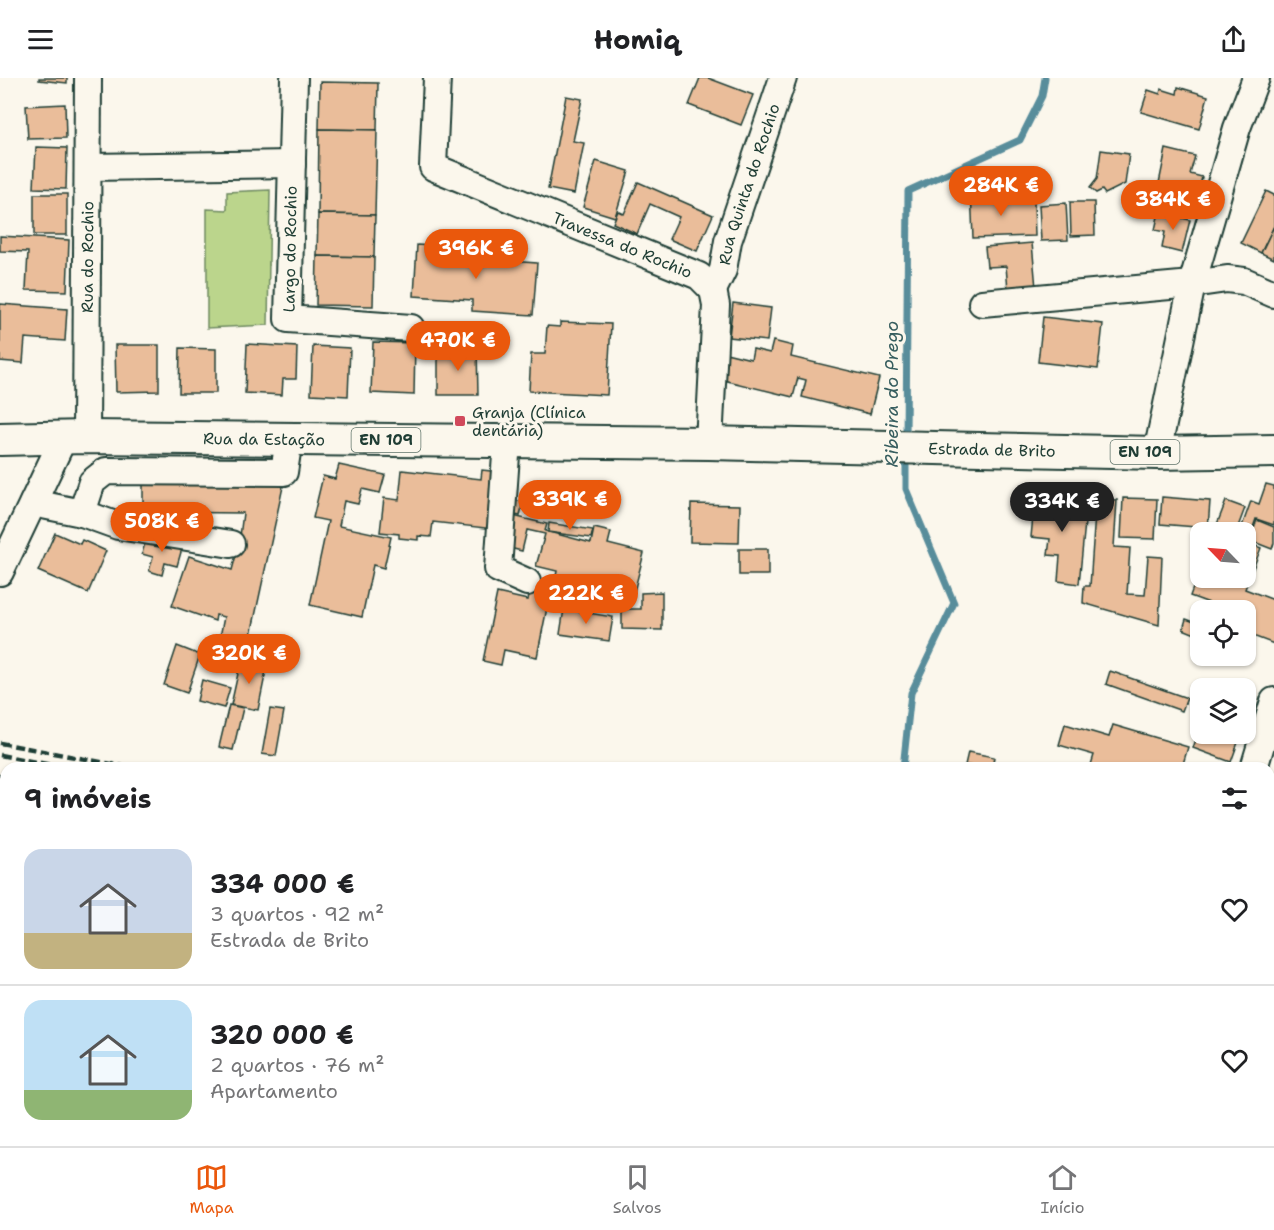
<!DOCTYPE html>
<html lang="pt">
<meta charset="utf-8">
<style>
:root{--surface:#fff;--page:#f2f2f2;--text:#202124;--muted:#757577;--line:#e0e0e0;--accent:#ea580c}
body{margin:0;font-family:"Shantell Sans",sans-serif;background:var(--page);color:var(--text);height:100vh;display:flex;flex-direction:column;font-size:22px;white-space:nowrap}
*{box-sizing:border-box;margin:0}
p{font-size:20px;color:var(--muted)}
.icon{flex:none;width:33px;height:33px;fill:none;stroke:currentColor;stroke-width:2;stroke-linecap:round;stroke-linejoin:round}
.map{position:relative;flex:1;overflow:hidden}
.drawer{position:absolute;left:0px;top:684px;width:1275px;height:384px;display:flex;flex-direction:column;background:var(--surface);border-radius:18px 18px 0 0;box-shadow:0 2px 4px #0004}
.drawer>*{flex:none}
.needle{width:39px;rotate:295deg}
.controls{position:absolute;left:1190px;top:444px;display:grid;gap:12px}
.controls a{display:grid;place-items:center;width:66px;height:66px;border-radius:12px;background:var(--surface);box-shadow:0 2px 4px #0004;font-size:30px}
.price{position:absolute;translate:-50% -51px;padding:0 14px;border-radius:21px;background:var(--accent);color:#fff;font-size:20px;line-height:39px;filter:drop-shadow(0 2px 3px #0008)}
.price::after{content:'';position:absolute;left:50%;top:36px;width:18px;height:14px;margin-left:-9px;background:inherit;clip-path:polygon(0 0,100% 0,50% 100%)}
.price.selected{background:#222;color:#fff}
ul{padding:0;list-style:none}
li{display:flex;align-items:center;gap:18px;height:150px;padding:0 24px}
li+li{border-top:2px solid var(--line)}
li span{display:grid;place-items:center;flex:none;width:168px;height:120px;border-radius:18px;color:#555}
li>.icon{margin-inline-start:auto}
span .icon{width:72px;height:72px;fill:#fffc;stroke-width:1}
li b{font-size:26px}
h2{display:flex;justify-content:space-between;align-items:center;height:72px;padding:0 24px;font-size:26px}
header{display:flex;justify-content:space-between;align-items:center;height:78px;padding:0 24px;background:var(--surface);font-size:27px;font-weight:700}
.menu{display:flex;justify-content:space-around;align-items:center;height:84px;border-top:2px solid var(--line);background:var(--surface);font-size:16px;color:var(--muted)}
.menu a{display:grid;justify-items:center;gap:3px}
.menu .selected{color:var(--accent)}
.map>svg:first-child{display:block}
</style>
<header><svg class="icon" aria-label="menu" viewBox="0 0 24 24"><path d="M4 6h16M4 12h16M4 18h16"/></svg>Homiq<svg class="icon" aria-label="share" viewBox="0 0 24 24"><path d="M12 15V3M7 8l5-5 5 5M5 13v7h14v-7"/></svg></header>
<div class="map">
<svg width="1274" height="1068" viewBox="0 0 1274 1068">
<defs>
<pattern id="water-waves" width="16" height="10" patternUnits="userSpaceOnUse" patternTransform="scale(1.5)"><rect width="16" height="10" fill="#7fc3e0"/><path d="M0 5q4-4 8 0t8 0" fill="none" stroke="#67a0b6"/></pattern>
</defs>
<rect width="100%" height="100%" fill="#fbf7ec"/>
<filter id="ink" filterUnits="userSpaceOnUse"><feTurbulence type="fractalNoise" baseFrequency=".0167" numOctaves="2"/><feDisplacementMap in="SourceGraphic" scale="12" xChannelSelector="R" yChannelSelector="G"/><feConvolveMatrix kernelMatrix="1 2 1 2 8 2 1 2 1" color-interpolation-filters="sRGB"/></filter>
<g filter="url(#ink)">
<polygon fill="#bbd58c" stroke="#6d8960" stroke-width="1.5" points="270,112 268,247 207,250 207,131 227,132 227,114"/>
<polygon fill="url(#water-waves)" stroke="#598d9b" stroke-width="1.5" points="0,1062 493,1062 504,1068 0,1068"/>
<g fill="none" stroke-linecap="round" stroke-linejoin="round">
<g stroke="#598d9b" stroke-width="7">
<polyline points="906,360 908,113 1020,62 1042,18 1045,0"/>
<polyline points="903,690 911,615 954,525 906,411 906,378"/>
<polyline points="872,1062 876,1068"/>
</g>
</g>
<g fill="#eabd9a" stroke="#1f3d34" stroke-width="1.5">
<polygon points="39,0 67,0 67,5 39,2"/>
<polygon points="700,0 708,0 753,17 741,47 689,27"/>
<polygon points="320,4 378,5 377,52 319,51"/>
<polygon points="1178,9 1208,18 1199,51 1141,34 1148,12 1160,16 1161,11 1177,16"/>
<polygon points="566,18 582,21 573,63 584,65 574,116 548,111"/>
<polygon points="65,26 66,60 28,61 26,28"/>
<polygon points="319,51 377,52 375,137 318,136"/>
<polygon points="36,69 67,70 66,111 34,110"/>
<polygon points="1166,71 1195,78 1190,96 1202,99 1193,137 1168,132 1173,114 1158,110"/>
<polygon points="1101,72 1129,76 1125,106 1105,116 1102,112 1096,115 1090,110 1097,101"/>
<polygon points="596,83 629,93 615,139 583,129"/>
<polygon points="638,104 713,137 697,173 669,161 679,139 650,126 637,156 613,145 618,133 624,136"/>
<polygon points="995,111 996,125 1034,124 1035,158 973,160 971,112"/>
<polygon points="1266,113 1274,117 1274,148 1261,175 1241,165"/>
<rect x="34" y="116" width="33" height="41"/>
<polygon points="1070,124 1094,124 1095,157 1071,158"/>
<polygon points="1066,125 1068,162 1041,163 1039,127"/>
<polygon points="1159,134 1190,142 1182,175 1162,170 1165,154 1155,152"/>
<polygon points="318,136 375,137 374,179 317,178"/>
<polygon points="1274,148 1274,181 1261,175"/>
<polygon points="0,158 69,162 67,213 26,212 28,174 0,173"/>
<polygon points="1032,165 1036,210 1008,212 1006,188 987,189 985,169"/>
<polygon points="417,167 477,171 477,181 537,185 533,237 472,233 472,222 414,218"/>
<polygon points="317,178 374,179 373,228 316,227"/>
<polygon points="733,225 771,230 767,263 729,259"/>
<polygon points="0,226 67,231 65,263 25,260 23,285 0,283"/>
<polygon points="1043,239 1103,246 1098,291 1038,284"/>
<polygon points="560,244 611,246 607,317 529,313 531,276 545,276 547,248 560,249"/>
<polygon points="773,263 793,268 791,279 879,300 870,336 802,319 806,302 798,300 793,319 719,301 726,275 751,281 753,271 770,275"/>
<polygon points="373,264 415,265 414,317 371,315"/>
<polygon points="247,266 297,269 296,301 283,301 282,317 245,315"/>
<polygon points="115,267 159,267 159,313 116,314"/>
<polygon points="313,268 350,270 348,318 311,316"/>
<polygon points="180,270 216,271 216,315 179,315"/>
<polygon points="438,271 477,271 478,317 438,317"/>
<polygon points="339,387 385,397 380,415 362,411 358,426 344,423 339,448 391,459 384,490 373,487 362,539 310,527 328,443 313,440 323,398 335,401"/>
<polygon points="402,392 481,401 482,392 500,394 494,451 433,444 431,459 418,458 418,462 399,460 399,456 380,454 384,420 399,422"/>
<polygon points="143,404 284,404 249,566 220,559 224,539 216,537 215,543 172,528 189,478 232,492 239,466 243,435 143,434"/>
<polygon points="1266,406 1274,408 1274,447 1256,441 1251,455 1241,451 1251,423 1259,426"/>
<polygon points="1035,418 1087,424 1079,506 1058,503 1060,478 1048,477 1050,461 1031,459"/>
<polygon points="1162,419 1210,423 1208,450 1160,446"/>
<polygon points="1123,420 1157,421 1155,461 1121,460"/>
<polygon points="509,421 523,424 520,438 506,435"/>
<polygon points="1096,421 1117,422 1114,469 1130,470 1127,516 1145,517 1148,478 1162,479 1159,547 1083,525 1084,508 1090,508"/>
<polygon points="1226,423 1245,430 1236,454 1214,454"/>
<polygon points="691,426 740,427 739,465 690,464"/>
<polygon points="509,437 547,446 545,453 591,465 594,450 611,454 608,466 644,475 634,514 604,507 600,521 563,512 565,501 556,498 557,493 536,488 545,456 527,452 522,473 501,468"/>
<polygon points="1257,442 1274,449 1274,465 1272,471 1249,462"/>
<polygon points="549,445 593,452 591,460 548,454"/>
<polygon points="55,455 80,466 82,462 106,473 88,515 38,493"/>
<polygon points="147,457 183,467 177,488 165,485 162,497 149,493 153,479 142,476"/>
<polygon points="1245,464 1261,470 1245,511 1274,522 1274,566 1245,555 1245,532 1210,532 1212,526 1190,518 1200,491 1200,500 1245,500"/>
<rect x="739" y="471" width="29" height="26"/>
<polygon points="530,511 550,515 537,579 504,572 501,587 483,583 497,515 528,522"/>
<polygon points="662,514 662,552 622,551 622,531 641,531 641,515"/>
<polygon points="564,531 613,539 609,563 560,556"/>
<polygon points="1186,541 1200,546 1200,558 1183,551"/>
<polygon points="177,568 200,577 187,615 164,607"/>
<polygon points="241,582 267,588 258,632 231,627"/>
<polygon points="1110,593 1187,620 1182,633 1106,606"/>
<polygon points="202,602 230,610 224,630 197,623"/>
<polygon points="229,627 243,630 233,672 219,669"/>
<polygon points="270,631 284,633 276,678 262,676"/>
<polygon points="1065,646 1109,659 1113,647 1188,669 1183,686 1197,690 1090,690 1094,677 1059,667"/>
<polygon points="1200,650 1200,656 1241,656 1231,684 1193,670"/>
<polygon points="968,674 994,679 992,690 965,687"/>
<polygon points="1048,685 1071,690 1047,690"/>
<polygon points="1271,736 1274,737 1274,817 1269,815 1269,741"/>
<polygon points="0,745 6,745 6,834 0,832 0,812 6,797 0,794"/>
</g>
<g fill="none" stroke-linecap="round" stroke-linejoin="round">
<defs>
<g id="minor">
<polyline points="294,0 288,241 411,250"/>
<path id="s1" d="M437 0 433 89 699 198 713 212 716 227 709 365"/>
<polyline points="88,89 292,86"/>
<path id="s2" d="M713 212 723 192 728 163 783 0"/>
<polyline points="982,225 1192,206 1227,201 1244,203 1274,216"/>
<path id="s3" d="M86 359 88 0"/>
<polyline points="507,363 498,491 527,504"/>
<polyline points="1157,375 1192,206 1237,50 1256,0"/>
<polyline points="33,425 82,435 92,404 106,393 284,394 289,361"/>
<polyline points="82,435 118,448 231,466"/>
<polyline points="0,494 63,361"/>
<polyline points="1254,690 1274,623"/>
<polyline points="0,711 6,713"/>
</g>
<g id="major">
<path id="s4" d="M0 361 86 359 709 365 1157 375 1274 373"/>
</g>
</defs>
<use href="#minor" stroke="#1f3d34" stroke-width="30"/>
<use href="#major" stroke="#1f3d34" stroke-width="36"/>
<g stroke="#1f3d34" stroke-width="4" stroke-dasharray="4.5 4.5" stroke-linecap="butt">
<polyline points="0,940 6,940"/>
<polyline points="0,963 6,964"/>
<polyline points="0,970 6,972"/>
<polyline points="645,1062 658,1068"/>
<polyline points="1044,1062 1058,1068"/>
<polyline points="678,1068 678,1062"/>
<polyline points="758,1068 767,1062"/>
</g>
<use href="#minor" stroke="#fbf7ec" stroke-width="26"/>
<use href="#major" stroke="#fbf7ec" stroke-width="32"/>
<g stroke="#1f3d34" stroke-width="4.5" stroke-dasharray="9 4.5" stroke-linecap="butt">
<polyline points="0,665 133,690"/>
<polyline points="0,677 67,690"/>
<polyline points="1269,908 1274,909"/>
<polyline points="1269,921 1274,922"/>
</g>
</g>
</g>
<rect fill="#d1495b" stroke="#fbf7ec" stroke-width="2" x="454" y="337" width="12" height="12" rx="3"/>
<g text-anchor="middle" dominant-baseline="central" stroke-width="6" stroke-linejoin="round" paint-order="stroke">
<g fill="#fbf7ec" stroke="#61756b" stroke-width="1.5">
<rect x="351.5" y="350" width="69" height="24" rx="4.5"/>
<rect x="1110.5" y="362" width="69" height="24" rx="4.5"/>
</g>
<g font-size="15" font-weight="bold" fill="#1f3d34">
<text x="386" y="362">EN 109</text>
<text x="1145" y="374">EN 109</text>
</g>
<g font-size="16" fill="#1f3d34" stroke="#fbf7ec">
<text stroke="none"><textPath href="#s2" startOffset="112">Rua Quinta do Rochio</textPath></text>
<text stroke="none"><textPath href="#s1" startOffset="294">Travessa do Rochio</textPath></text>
<text transform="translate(290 171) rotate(-89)">Largo do Rochio</text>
<text stroke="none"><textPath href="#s3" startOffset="180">Rua do Rochio</textPath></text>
<text stroke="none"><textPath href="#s4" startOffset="264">Rua da Estação</textPath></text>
<text stroke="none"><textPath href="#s4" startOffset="992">Estrada de Brito</textPath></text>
</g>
<g font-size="16" fill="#1f3d34" stroke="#fbf7ec" text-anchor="start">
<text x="472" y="334">Granja (Clínica<tspan x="472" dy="18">dentária)</tspan></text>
</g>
<g font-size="18" font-style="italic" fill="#375e5f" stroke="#fbf7ec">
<text transform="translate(892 316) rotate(-90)">Ribeira do Prego</text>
</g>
</g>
</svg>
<div class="controls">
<a><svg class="needle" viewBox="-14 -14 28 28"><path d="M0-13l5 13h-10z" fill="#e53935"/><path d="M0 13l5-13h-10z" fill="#757577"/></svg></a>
<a><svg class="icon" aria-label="locate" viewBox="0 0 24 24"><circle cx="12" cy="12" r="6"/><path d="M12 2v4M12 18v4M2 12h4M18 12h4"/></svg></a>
<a><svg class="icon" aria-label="layers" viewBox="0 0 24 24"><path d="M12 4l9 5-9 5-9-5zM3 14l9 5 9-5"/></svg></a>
</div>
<b class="price" style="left:1001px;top:139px">284K €</b>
<b class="price" style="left:1173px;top:153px">384K €</b>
<b class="price" style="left:476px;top:202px">396K €</b>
<b class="price" style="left:458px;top:294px">470K €</b>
<b class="price" style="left:570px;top:453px">339K €</b>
<b class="price selected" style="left:1062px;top:455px">334K €</b>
<b class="price" style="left:162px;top:475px">508K €</b>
<b class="price" style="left:586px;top:547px">222K €</b>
<b class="price" style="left:249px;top:607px">320K €</b>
<section class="drawer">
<h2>9 imóveis<svg class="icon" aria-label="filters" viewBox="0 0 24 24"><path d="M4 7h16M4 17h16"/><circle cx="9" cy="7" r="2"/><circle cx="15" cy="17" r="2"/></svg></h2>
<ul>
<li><span style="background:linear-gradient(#c9d6e8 70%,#c2b280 0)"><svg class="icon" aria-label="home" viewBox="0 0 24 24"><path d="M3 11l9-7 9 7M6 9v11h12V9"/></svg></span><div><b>334 000 €</b><p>3 quartos · 92 m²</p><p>Estrada de Brito</p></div><svg class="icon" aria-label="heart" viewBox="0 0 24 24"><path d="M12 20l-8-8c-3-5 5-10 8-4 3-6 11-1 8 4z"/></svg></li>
<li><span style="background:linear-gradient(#bfe0f5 75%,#8fb573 0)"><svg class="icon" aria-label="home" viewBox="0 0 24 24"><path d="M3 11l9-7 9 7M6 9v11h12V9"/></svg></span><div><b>320 000 €</b><p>2 quartos · 76 m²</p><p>Apartamento</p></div><svg class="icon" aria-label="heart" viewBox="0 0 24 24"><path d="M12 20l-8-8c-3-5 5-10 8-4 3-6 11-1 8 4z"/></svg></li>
</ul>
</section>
</div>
<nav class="menu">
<a class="selected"><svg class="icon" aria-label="map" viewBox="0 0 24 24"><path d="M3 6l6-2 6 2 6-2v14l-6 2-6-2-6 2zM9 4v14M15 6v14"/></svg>Mapa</a>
<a><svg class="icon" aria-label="saved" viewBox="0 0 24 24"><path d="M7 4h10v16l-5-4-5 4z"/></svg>Salvos</a>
<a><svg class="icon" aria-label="home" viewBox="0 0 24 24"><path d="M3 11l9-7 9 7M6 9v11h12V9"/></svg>Início</a>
</nav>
